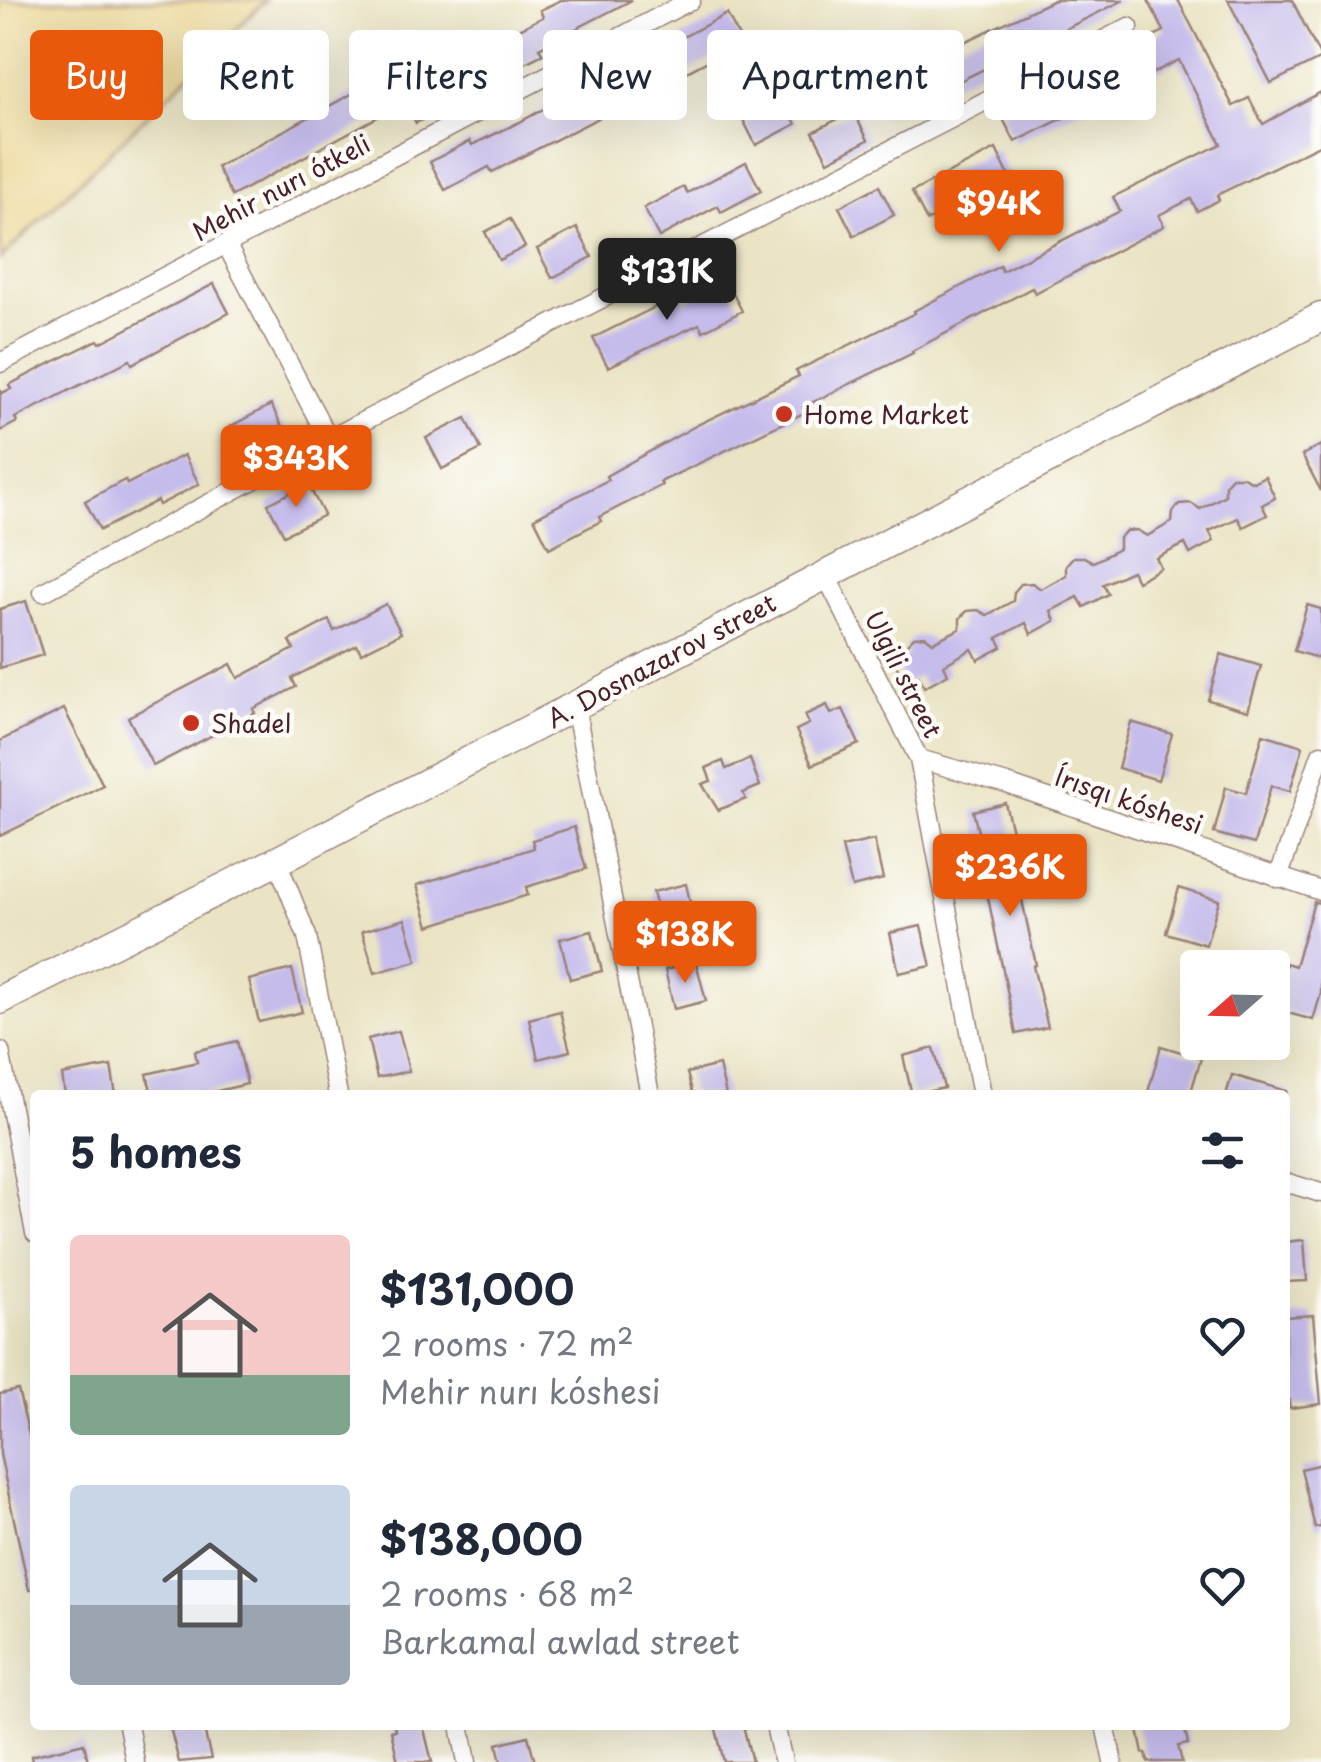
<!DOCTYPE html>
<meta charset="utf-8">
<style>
:root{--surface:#fff;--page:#f2f2f3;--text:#1f2937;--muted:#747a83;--accent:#ea580c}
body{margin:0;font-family:"Playpen Sans",sans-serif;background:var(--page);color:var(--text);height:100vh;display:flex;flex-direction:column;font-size:38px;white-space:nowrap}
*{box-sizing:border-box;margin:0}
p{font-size:32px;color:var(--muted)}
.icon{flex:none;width:55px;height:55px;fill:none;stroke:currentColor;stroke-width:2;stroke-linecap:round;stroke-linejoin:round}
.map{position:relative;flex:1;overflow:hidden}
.panel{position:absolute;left:30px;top:1090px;width:1260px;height:640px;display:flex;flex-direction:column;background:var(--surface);border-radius:10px;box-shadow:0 10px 40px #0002}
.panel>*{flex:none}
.hud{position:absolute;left:30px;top:30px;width:1262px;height:90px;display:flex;gap:20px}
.needle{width:65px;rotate:250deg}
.controls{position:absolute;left:1180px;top:950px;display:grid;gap:20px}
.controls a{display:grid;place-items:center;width:110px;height:110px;border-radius:10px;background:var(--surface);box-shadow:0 10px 40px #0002;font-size:50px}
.price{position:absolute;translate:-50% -85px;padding:0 22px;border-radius:10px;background:var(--accent);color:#fff;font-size:32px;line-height:65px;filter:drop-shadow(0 2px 5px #0008)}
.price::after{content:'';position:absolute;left:50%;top:60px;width:30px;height:22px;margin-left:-15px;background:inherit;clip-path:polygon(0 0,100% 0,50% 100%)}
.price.current{background:#222;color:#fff}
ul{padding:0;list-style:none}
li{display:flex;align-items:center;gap:30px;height:250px;padding:0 40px}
li span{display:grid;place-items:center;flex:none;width:280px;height:200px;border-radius:10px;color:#555}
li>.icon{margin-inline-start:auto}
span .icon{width:120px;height:120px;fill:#fffc;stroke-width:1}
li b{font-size:42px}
h2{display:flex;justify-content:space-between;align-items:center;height:120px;padding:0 40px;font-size:42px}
.pill{padding:0 35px;border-radius:10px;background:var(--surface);box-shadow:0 10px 40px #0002;font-size:35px;line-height:90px}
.pill.current{background:var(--accent);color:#fff}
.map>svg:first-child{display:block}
</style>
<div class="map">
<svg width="1321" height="1762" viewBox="0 0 1321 1762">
<rect width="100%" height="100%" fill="#fdfcf7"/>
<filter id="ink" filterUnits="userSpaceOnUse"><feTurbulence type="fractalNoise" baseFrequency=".01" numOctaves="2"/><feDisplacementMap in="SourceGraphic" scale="20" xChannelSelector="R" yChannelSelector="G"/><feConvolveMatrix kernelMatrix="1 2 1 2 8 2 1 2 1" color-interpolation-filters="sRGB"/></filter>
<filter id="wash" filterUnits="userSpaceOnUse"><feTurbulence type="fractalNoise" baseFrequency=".0048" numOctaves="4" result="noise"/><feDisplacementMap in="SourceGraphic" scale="40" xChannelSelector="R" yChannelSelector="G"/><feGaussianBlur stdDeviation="2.25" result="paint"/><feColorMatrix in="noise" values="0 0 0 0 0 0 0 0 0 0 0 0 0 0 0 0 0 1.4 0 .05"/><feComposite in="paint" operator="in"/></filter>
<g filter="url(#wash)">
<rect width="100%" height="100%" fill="#eae4c5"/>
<polygon fill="#eeda9e" stroke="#9c7c64" stroke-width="2.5" points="0,0 266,0 0,259"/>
<g id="blocks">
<g fill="#c6bcec">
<polygon points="561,0 632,0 539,48 543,54 454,98 456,102 416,123 401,94 444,72 442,68 543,17 540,10"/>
<polygon points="1054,0 1124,0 915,103 900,72"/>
<polygon points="1148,0 1178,0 1233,106 1249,98 1263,124 1321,92 1321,144 1217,195 1219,200 1197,211 1191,199 1159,215 1164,226 1035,293 1032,288 912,351 913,353 803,407 806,412 660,482 662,485 599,517 601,521 549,548 534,518 608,480 606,476 697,425 799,376 796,371 915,313 914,311 1000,266 1002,271 1120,211 1113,197 1221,144 1179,60 1015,142 1000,113 1164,31"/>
<polygon points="1228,0 1292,0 1321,58 1271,83"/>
<polygon points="727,14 742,43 660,86 645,57"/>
<polygon points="608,74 624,105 492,172 489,167 445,190 430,162 470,141 472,145 518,123"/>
<polygon points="381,78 396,107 232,196 217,167"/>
<polygon points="781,95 796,124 756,145 741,116"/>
<polygon points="853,111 868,140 828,161 813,132"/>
<polygon points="996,149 1010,178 927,221 912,192"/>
<polygon points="746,162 761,191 721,212 718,206 659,237 644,208 684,187 687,193"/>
<polygon points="879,186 894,215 854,236 839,207"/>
<polygon points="510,219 525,247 499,260 485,232"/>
<polygon points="577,228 592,257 552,278 537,249"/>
<polygon points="726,280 742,311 703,331 699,324 608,367 593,338 680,295 684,302"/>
<polygon points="214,284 229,313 132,364 130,360 72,389 15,418 17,422 0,431 0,389 2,393 11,389 9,385 49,364 98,340 100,343"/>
<polygon points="271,405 286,434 246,455 231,426"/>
<polygon points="466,418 481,449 442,469 426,438"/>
<polygon points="1321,445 1321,491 1302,455"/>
<polygon points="184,455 199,484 159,505 157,501 100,530 85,501 125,480 127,484"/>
<polygon points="1265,476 1275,498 1262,505 1267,515 1243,527 1238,518 1209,531 1214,541 1190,554 1185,544 1156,558 1161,568 1137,581 1132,571 1103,584 1108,594 1084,607 1078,597 1051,611 1055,621 1031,634 1026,623 997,638 1002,647 978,660 972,649 944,665 948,674 924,687 919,676 905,683 894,661 907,655 907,644 914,637 925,636 933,642 960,629 960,618 967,611 978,610 987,615 1013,601 1014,592 1021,584 1032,583 1041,589 1066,575 1066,565 1073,557 1084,557 1093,562 1119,549 1119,538 1126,531 1137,530 1147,536 1172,522 1173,512 1179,504 1191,503 1200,509 1225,495 1225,485 1232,477 1243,477 1253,482"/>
<polygon points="308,484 324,515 284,535 268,504"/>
<polygon points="26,601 43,655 0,668 0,609"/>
<polygon points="386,604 401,633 361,653 357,645 292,678 296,687 253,709 255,713 153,766 128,717 231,664 238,678 294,649 290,641 329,620 334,631"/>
<polygon points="1307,605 1321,609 1321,659 1294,651"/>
<polygon points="1221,654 1261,666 1248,711 1208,700"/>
<polygon points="827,705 831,714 843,709 859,744 812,765 796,730 809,724 805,715"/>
<polygon points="64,709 103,785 0,836 0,741"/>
<polygon points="1131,722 1172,734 1158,780 1118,768"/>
<polygon points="1263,734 1303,746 1290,791 1271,786 1254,844 1214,833 1226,787 1246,793"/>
<polygon points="750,759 760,786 743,793 746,799 718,810 702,784 711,781 706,768 723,761 726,769"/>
<polygon points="1005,803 1015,843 1010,844 1036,965 1033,966 1048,1027 1016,1034 984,878 989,877 973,811"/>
<polygon points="574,827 586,869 526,887 528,895 429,926 417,885 534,848 532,840"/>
<polygon points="874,840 883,879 852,887 842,847"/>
<polygon points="686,884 695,924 663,932 653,892"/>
<polygon points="1179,888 1219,900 1206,945 1166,933"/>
<polygon points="1314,902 1321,903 1321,993 1313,1020 1273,1009 1286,963 1295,966"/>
<polygon points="405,919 417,961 375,973 362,931"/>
<polygon points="921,926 931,966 899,973 890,933"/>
<polygon points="592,931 602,971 570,979 560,939"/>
<polygon points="696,962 706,1001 674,1009 665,970"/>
<polygon points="292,969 302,1012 259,1022 249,980"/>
<polygon points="560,1011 570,1051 538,1059 529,1019"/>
<polygon points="399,1031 409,1071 377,1078 368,1039"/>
<polygon points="237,1041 247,1084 200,1095 152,1095 147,1074 197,1062 195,1051"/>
<polygon points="1161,1046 1201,1058 1190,1095 1148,1092"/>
<polygon points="934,1048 944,1088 912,1095 903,1056"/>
<polygon points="719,1065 726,1095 693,1095 687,1073"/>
<polygon points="111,1066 116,1095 65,1095 62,1075"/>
<polygon points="1232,1075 1287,1091 1286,1095 1226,1095"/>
<polygon points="1304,1240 1307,1281 1285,1282 1285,1242"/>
<polygon points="1313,1315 1321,1404 1290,1408 1285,1375 1285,1317"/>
<polygon points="18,1390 35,1460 35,1589 29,1590 0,1454 0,1394"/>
<polygon points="1321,1464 1321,1527 1315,1528 1301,1469"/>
<polygon points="179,1725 203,1725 211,1759 179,1762 170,1727"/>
<polygon points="394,1725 423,1725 432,1762 398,1762 391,1731 395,1730"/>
<polygon points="715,1725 743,1725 752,1762 724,1762"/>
<polygon points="1137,1725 1184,1725 1188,1744 1178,1746 1182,1762 1148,1762 1146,1753 1143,1753"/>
<polygon points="528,1736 535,1762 501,1762 497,1744"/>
<polygon points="84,1743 88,1762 32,1762 31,1756"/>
</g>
</g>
</g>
<g filter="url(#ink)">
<use href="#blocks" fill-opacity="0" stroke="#9a8278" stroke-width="2.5"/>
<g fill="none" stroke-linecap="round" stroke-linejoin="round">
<defs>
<g id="street">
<polyline points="226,244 329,440"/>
<polyline points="0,363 691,0"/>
<polyline points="825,574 919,759 982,1095"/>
<polyline points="43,592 364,421 1129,27"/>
<polyline points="575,706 650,1095"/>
<polyline points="919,759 1007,784 1321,891"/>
<polyline points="277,861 307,936 338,1095"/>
<polyline points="1278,878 1321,754"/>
<polyline points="0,1051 35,1233"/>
<polyline points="1285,1182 1321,1193"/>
<polyline points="128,1725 135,1762"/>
<polyline points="460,1725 467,1762"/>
<polyline points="775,1725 783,1762"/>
<polyline points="1105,1725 1113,1762"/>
</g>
<polyline id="primary" points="0,1000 277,861 1321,317"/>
</defs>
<use href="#street" stroke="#9a8278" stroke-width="21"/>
<use href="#primary" stroke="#9a8278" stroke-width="31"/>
<use href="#street" stroke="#fff" stroke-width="18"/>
<use href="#primary" stroke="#fff" stroke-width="28"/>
</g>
</g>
<g fill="#c8321e" stroke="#fdfcf7" stroke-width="4">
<circle cx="784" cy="414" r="10"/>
<circle cx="191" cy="723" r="10"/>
</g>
<g text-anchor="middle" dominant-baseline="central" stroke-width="9" stroke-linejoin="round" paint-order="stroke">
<g font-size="25" fill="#4a1f2b" stroke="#fdfcf7">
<text transform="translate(281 187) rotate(-28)">Mehir nurı ótkeli</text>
<text transform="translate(661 660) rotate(-28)">A. Dosnazarov street</text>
<text transform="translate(904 674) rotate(63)">Ulgili street</text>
<text transform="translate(1129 800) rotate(19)">Írısqı kóshesi</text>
</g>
<g font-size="25" fill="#4a1f2b" stroke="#fdfcf7" text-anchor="start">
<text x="804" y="414">Home Market</text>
<text x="211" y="723">Shadel</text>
</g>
</g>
</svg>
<div class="controls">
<a><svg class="needle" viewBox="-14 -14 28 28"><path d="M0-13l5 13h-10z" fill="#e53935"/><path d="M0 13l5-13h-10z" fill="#747a83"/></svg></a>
</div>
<b class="price" style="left:999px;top:255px">$94K</b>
<b class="price current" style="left:667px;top:323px">$131K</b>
<b class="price" style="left:296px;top:510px">$343K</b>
<b class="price" style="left:1010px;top:919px">$236K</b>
<b class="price" style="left:685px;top:986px">$138K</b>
<div class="hud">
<a class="pill current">Buy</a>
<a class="pill">Rent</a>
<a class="pill">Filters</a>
<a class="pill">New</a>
<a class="pill">Apartment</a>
<a class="pill">House</a>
</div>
<section class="panel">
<h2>5 homes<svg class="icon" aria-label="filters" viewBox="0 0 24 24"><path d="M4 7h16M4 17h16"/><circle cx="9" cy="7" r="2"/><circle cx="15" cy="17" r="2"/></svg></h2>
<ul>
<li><span style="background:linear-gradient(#f6c9c9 70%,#7fa58c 0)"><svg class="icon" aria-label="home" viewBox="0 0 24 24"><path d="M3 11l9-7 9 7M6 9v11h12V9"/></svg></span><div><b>$131,000</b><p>2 rooms · 72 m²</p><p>Mehir nurı kóshesi</p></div><svg class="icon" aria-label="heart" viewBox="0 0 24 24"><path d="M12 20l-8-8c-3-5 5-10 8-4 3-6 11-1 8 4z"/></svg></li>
<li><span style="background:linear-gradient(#c9d6e8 60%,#9aa5b1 0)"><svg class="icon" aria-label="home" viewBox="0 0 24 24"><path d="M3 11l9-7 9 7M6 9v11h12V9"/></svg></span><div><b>$138,000</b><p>2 rooms · 68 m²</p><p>Barkamal awlad street</p></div><svg class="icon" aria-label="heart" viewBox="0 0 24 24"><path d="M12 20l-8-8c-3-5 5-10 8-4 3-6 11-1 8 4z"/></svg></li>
</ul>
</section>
</div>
